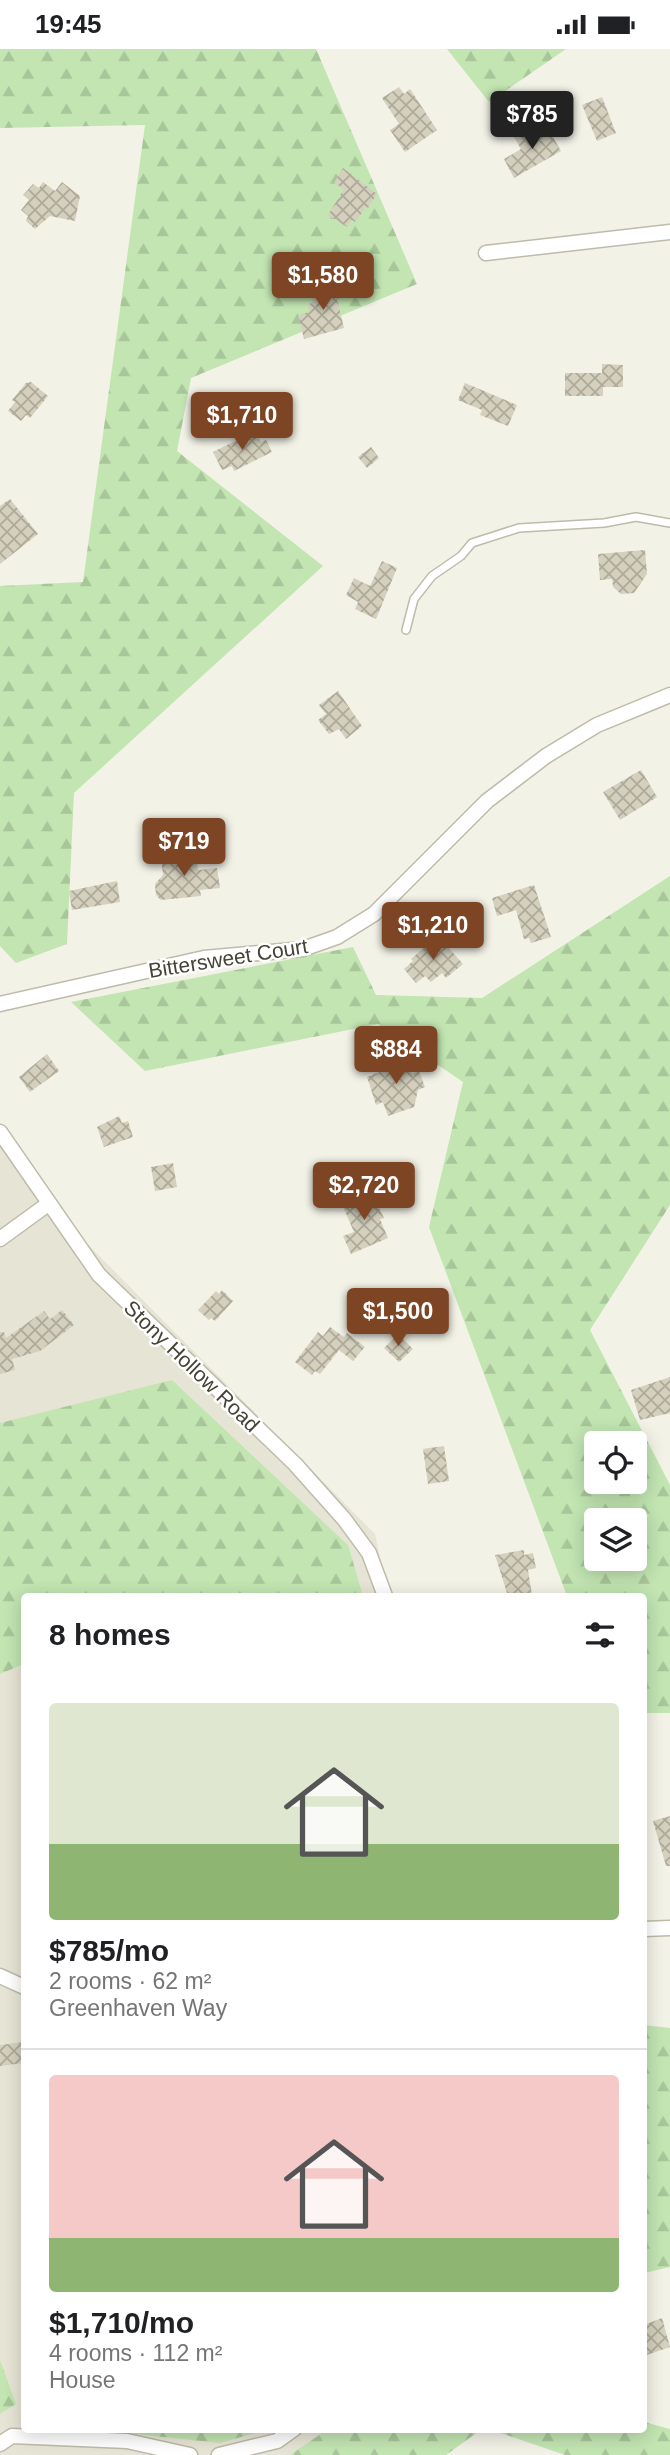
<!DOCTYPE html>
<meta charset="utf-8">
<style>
:root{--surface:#fff;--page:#f2f2f2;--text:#202124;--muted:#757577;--line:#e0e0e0;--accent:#7d4523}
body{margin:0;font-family:Helvetica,sans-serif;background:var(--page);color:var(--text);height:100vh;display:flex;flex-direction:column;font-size:26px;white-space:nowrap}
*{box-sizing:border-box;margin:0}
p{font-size:23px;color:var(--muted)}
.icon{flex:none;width:38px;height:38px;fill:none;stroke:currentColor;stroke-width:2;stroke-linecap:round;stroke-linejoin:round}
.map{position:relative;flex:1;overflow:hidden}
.drawer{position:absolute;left:21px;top:1544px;width:626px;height:840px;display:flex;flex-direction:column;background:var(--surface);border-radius:7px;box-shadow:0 4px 18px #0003}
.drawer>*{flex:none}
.controls{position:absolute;left:584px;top:1382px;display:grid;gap:14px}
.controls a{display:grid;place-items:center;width:63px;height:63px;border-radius:7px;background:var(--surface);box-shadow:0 4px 18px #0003;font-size:35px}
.price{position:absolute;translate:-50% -60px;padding:0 16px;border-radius:7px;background:var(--accent);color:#fff;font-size:23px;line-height:46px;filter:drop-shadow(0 2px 4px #0008)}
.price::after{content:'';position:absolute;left:50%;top:42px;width:21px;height:16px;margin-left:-10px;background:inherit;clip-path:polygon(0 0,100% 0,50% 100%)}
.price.active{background:#222;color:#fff}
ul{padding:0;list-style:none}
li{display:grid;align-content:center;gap:14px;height:371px;padding:0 28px}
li+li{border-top:2px solid var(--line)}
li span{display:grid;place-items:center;height:217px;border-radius:7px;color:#555}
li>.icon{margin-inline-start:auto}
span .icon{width:126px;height:126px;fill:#fffc;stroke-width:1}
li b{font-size:30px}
h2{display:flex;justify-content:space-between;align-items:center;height:84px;padding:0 28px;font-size:30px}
.status{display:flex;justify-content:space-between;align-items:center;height:49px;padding:0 35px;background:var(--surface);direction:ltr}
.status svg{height:19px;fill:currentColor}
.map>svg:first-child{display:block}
</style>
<div class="status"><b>19:45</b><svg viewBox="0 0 49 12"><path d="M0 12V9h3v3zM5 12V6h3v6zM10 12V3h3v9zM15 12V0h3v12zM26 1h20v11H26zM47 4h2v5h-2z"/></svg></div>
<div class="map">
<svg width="670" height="2406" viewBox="0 0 670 2406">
<defs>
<pattern id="forest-firs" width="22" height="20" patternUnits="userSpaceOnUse" patternTransform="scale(1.75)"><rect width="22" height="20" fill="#c2e5b2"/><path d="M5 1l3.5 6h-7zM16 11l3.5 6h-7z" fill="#a8c69a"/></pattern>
<pattern id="building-cross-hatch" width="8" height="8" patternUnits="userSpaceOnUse" patternTransform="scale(1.75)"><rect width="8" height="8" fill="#d4d0bd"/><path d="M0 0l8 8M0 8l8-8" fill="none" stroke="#aeaa9a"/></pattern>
</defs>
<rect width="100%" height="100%" fill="#f3f2e7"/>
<polygon fill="#e6e5d5" points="0,1088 22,1129 375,1485 388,1547 24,1547 24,2380 377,2380 315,2406 0,2406"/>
<g fill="url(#forest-firs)" fill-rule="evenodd">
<polygon points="0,0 316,0 417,235 191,329 177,402 323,517 74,744 67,895 16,914 0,897 0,537 83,533 145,76 0,79"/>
<polygon points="447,0 566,0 489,53"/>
<path d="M670 827V1156L590 1281 670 1436V1664H644V1547H567L429 1178 463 1033 378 975 145 1022 71 953 353 898 376 946 482 949ZM597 1395H635V1433H597ZM597 1472H635V1510H597Z"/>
<polygon points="172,1331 348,1496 363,1547 24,1547 24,1615 0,1625 0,1374"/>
<polygon points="644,1976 670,1979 670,2218 644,2224"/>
<polygon points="0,2311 16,2355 0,2365"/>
<polygon points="644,2373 670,2380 670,2406 565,2406 489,2380 644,2380"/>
<polygon points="88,2380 269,2380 220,2394"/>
<polygon points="328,2380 482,2380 446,2406 290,2406"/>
</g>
<g fill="url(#building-cross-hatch)">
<polygon points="399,38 404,45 410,40 437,81 405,103 390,81 399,75 382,49"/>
<polygon points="602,48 616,84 597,92 582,56"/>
<polygon points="533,78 539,87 549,81 561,102 514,129 504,110 521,100 514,88"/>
<polygon points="343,119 377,145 368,159 366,158 355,173 352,171 347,178 328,166 344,140 334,134"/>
<polygon points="43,133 55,142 62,133 80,147 75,172 50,167 35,180 26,172 28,167 21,161 29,151 23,146 33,135 39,139"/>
<polygon points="339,234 343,248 337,250 344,279 304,290 298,266 309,263 308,255 313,254 310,240"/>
<polygon points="602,315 623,316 623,338 603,338 603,347 565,347 565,324 602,324"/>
<polygon points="31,333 48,347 30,369 26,366 21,372 8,362 15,353 12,351 26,334"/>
<polygon points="465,334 517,356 508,377 480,366 482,361 458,351"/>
<polygon points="255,382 261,393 266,391 272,403 234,422 232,417 222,421 213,403"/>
<polygon points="371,398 379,409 367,419 358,408"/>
<polygon points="10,450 38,485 0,515 0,457"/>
<polygon points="645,501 647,525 634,544 621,545 613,538 612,530 600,531 598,505"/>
<polygon points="382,512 397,519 376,570 355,560 358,553 346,546 354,529 370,537"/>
<polygon points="338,642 362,677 346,690 339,680 329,685 318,671 326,665 319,656"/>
<polygon points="641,721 657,748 620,771 603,743"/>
<polygon points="196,803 198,821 217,819 220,839 200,841 201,847 161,851 156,846 155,835 163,826 161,807"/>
<polygon points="117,832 120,853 72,861 69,842"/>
<polygon points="534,836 551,888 531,894 529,889 524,890 516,861 497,867 492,849"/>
<polygon points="438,887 463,915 446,929 442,924 431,933 425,927 416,934 404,920 413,912 411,910"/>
<polygon points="47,1005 59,1022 30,1043 19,1028"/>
<polygon points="393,1009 395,1014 407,1010 412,1024 419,1022 425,1038 418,1041 414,1058 388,1067 383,1053 376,1056 367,1028 382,1022 379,1014"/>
<polygon points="119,1067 122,1074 128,1072 133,1088 104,1098 97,1078"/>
<polygon points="173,1114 177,1138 155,1142 151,1118"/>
<polygon points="370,1141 384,1169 380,1170 388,1189 351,1205 343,1187 354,1183 341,1153"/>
<polygon points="222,1241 233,1252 215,1272 211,1269 209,1271 198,1261 216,1242 219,1245"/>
<polygon points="62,1261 74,1276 40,1302 12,1310 15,1321 0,1325 0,1283 4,1283 6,1289 44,1262 50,1270"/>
<polygon points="330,1278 344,1288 347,1284 365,1298 353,1312 339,1301 320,1325 315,1322 312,1326 295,1313 318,1283 323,1287"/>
<polygon points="398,1285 413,1300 399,1313 384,1299"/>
<polygon points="670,1328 670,1364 640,1371 631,1341"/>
<polygon points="444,1397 449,1432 428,1435 423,1400"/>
<polygon points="524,1501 524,1506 533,1504 536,1519 528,1521 532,1546 508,1547 495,1506"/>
<polygon points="670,1767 670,1817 666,1817 653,1772"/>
<polygon points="24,1993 24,2014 0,2017 0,1996"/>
<polygon points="662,2269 670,2298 644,2307 644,2276"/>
</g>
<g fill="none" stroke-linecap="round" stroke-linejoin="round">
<defs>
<polyline id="service" points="406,581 414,550 432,527 461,507 472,494 519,479 604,474 636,468 670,474"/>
<g id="minor">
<polyline points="486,204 670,183"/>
<polyline points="0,955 204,909 303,900 337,888 374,865 487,752 546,707 597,676 670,646"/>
<polyline points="0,1083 99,1226 295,1415 344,1470 369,1504 385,1547"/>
<polyline points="0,1190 48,1155"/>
<polyline points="644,1880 670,1879"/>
<polyline points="0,1927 24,1938"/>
<polyline points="0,2395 12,2387 127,2392 190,2406"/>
<polyline points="219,2406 277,2392 294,2380"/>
</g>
</defs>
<use href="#service" stroke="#bebbaa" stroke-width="10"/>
<use href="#minor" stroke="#bebbaa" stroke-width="17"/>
<use href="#service" stroke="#fff" stroke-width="7"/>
<use href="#minor" stroke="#fff" stroke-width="14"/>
</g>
<g text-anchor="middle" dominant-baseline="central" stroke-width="5" stroke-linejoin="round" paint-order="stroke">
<g font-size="21" fill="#454336" stroke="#fff">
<text transform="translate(228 909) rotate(-9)">Bittersweet Court</text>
<text transform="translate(192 1317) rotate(44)">Stony Hollow Road</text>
</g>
</g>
</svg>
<div class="controls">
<a><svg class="icon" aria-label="locate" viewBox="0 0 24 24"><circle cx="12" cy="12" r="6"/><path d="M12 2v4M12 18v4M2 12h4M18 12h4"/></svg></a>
<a><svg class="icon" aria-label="layers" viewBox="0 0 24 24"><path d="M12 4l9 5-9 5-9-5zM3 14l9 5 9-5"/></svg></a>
</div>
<b class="price active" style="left:532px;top:102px">$785</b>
<b class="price" style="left:323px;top:263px">$1,580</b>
<b class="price" style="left:242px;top:403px">$1,710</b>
<b class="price" style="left:184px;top:829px">$719</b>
<b class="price" style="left:433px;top:913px">$1,210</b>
<b class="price" style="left:396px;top:1037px">$884</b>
<b class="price" style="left:364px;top:1173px">$2,720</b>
<b class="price" style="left:398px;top:1299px">$1,500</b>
<section class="drawer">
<h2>8 homes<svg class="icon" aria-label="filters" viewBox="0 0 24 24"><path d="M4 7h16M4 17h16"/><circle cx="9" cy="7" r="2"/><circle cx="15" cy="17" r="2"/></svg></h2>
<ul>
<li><span style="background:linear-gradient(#dfe7d0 65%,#8fb573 0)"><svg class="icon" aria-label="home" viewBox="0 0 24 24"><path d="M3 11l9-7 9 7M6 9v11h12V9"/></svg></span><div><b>$785/mo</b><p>2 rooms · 62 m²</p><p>Greenhaven Way</p></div></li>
<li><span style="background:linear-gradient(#f6c9c9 75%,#8fb573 0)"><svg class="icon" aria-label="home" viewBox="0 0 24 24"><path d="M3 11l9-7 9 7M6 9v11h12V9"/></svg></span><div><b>$1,710/mo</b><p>4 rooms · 112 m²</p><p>House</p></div></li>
</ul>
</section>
</div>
